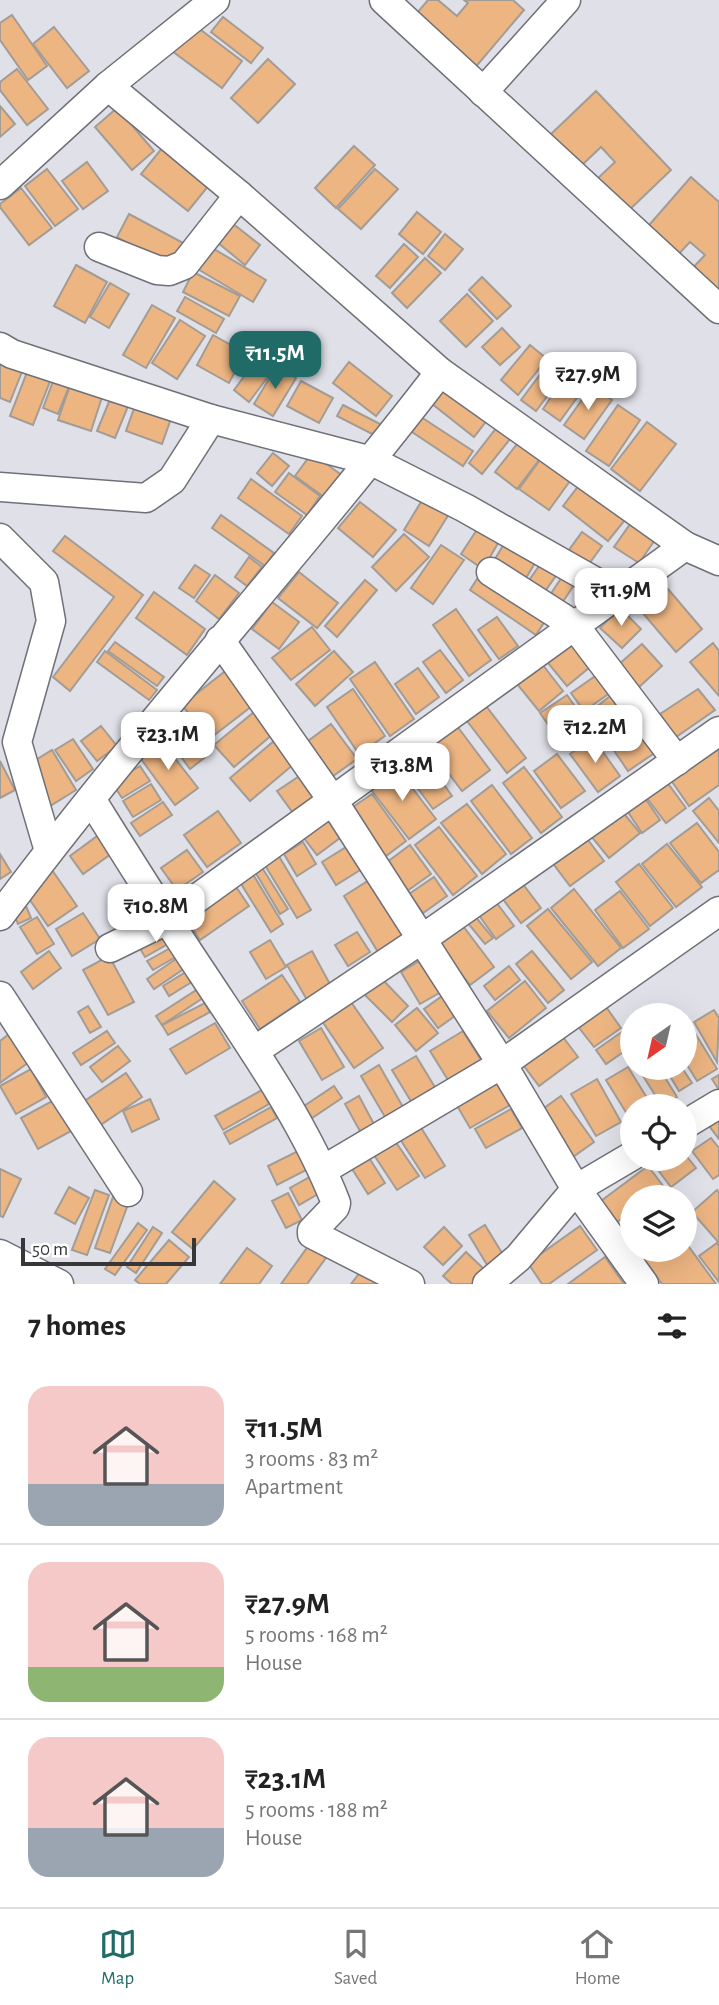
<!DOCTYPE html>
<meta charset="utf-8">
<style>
:root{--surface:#fff;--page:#f6f6f6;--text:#222;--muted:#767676;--line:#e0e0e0;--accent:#206b67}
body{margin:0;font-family:"Alegreya Sans",sans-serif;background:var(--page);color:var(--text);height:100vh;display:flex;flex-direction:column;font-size:26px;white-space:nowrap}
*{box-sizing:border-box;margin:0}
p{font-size:23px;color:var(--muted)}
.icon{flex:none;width:38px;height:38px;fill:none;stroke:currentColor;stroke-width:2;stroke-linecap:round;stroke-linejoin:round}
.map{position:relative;height:1284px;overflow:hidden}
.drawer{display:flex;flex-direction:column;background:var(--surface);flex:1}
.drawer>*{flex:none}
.needle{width:46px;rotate:214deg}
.controls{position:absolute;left:620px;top:1003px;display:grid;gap:14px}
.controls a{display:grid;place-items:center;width:77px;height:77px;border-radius:50%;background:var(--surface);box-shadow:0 7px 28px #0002;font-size:35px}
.scale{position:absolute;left:21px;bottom:18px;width:175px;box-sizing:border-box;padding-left:7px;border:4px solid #37373a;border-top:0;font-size:19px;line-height:24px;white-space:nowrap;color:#37373a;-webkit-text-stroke:5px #fff;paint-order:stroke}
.price{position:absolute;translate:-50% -60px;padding:0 16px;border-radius:14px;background:#fff;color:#222;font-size:23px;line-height:46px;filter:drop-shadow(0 2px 4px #0008)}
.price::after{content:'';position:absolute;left:50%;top:42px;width:21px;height:16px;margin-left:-10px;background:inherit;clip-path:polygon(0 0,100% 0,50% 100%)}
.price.selected{background:var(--accent);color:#fff}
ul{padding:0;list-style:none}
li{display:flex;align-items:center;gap:21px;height:175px;padding:0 28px}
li+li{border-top:2px solid var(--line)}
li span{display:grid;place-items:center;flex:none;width:196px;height:140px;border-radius:21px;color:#555}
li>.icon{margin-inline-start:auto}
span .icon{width:84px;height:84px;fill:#fffc;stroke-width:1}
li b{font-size:30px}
h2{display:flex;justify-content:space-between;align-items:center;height:84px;padding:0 28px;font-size:30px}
.tabs{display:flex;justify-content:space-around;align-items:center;height:98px;border-top:2px solid var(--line);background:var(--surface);font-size:19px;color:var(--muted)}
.tabs a{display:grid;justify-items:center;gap:4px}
.tabs .selected{color:var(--accent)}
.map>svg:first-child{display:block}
</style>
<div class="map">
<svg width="719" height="1284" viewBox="0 0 719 1284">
<rect width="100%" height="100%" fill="#e0e0e9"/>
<g fill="#edb582" stroke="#a39c95" stroke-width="2">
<polygon points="428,0 438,0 457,16 468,3 464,0 513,0 524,10 473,70 412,19"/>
<polygon points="12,15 47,66 28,80 0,40 0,23"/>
<polygon points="223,17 263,48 251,63 211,32"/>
<polygon points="193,24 242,61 222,88 172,51"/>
<polygon points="54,27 89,71 67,88 33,44"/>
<polygon points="268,59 295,84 258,123 231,98"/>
<polygon points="17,69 48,109 27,125 0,90 0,82"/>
<polygon points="596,91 671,170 625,214 594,182 615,162 601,147 580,167 550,135"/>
<polygon points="0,106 15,124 0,137"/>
<polygon points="117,108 154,151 132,170 95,127"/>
<polygon points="354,146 375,165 336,208 315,188"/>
<polygon points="163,147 210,184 188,211 141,174"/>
<polygon points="87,162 108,191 83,209 62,181"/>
<polygon points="47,169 78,209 55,226 25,186"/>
<polygon points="375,169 398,189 361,229 338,209"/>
<polygon points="691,177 719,202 719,302 687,274 705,255 690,242 675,258 644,231"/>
<polygon points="21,188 52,228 29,245 0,207 0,204"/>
<polygon points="417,212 441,232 423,254 399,234"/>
<polygon points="129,214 185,244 172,268 117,237"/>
<polygon points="232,223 260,245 245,265 217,242"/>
<polygon points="445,234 463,249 445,270 428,256"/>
<polygon points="404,244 418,257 390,288 376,276"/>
<polygon points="209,246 266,280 253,302 196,268"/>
<polygon points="425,258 441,273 407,308 392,293"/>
<polygon points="76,265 107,282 85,323 54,306"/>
<polygon points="193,272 240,296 229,316 183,292"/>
<polygon points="482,277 511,306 497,319 469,290"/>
<polygon points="110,283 129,294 109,328 90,317"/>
<polygon points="467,294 493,321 466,347 440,321"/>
<polygon points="185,297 224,319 216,333 177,311"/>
<polygon points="152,305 175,318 146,368 123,355"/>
<polygon points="180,320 205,336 177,379 152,363"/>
<polygon points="502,328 520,347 500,365 482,347"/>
<polygon points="213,335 245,353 229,383 197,365"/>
<polygon points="530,345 547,359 518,395 501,380"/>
<polygon points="0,359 25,364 10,402 0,398"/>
<polygon points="257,359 273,370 249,402 234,390"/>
<polygon points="31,362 54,371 33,425 10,416"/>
<polygon points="349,362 392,396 376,416 333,383"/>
<polygon points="276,367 296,378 273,416 254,404"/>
<polygon points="57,371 73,377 58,414 43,408"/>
<polygon points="542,372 557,383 536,411 521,400"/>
<polygon points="566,375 584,388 560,421 543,409"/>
<polygon points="73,377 105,388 91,431 58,420"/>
<polygon points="301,381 333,398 319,423 287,406"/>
<polygon points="448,381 491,415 474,437 431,403"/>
<polygon points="592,386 612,400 584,439 564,425"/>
<polygon points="113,392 131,399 115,438 97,431"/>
<polygon points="137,400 173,413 162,444 126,431"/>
<polygon points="343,405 382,425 376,436 337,416"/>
<polygon points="618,405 640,420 609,466 586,451"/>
<polygon points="418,415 473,451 463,466 409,430"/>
<polygon points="501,422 515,433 482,474 469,463"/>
<polygon points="647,422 676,444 640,491 611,469"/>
<polygon points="521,439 542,456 517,489 495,472"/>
<polygon points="273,453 289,466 272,486 257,473"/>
<polygon points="312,453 344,477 328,500 295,476"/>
<polygon points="545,453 575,474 549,510 519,489"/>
<polygon points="289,473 320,496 307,515 275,492"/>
<polygon points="251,479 302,516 289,534 238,498"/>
<polygon points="583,480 629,515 608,541 563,506"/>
<polygon points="424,497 449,514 429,546 404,530"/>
<polygon points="360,502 396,530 373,557 338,528"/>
<polygon points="221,515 274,553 265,566 212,528"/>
<polygon points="633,520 657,537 639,563 614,547"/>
<polygon points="480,525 501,538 483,569 461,554"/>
<polygon points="582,532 602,546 586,568 566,554"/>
<polygon points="404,534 429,557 396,591 372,567"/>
<polygon points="65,536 143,595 70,691 53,677 114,597 53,551"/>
<polygon points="507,539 538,558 523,583 492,564"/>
<polygon points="441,545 464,560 433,604 411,588"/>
<polygon points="249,557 262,567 247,586 235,577"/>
<polygon points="544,559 560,570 541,597 525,586"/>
<polygon points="195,565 210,575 194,598 179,588"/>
<polygon points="566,571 578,579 560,606 548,598"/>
<polygon points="299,572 338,603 317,628 278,598"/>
<polygon points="481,573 547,618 536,635 470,590"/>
<polygon points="215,575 239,593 219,619 196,601"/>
<polygon points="365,580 377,590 337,637 325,626"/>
<polygon points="668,589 702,629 676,652 641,611"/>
<polygon points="154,592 205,629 187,655 136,618"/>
<polygon points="272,602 299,622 279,649 252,629"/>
<polygon points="620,608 641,629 622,648 600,628"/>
<polygon points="456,609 491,660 469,676 433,625"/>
<polygon points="497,617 518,646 499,659 478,630"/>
<polygon points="312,627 330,650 291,680 272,658"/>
<polygon points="573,633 596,662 567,686 543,657"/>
<polygon points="115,642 164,677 157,686 108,651"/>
<polygon points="713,643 719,651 719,696 690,662"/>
<polygon points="642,644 662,666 638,688 618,665"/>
<polygon points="440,650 463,680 446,693 423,662"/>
<polygon points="105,651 157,690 149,700 97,662"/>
<polygon points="334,651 353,672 315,706 296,684"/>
<polygon points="375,662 414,719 390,736 350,679"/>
<polygon points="542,664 563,691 539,711 517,684"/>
<polygon points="418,668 439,697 416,714 395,684"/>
<polygon points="228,669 256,703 209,739 182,705"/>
<polygon points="604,670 617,688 584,711 571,693"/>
<polygon points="353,689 385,736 359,754 327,707"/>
<polygon points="698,689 715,710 676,737 660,714"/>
<polygon points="618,690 630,706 598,731 586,715"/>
<polygon points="567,695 581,715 554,733 540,713"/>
<polygon points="486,706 526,758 507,773 467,721"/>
<polygon points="254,712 273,734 234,767 214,745"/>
<polygon points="633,712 659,750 628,771 602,733"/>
<polygon points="177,714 208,755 190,769 159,727"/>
<polygon points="331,724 357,759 333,776 308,741"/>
<polygon points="101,726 117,746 97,761 81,741"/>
<polygon points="457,726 490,770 462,791 429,747"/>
<polygon points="593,738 620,776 598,792 570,754"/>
<polygon points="73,739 93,769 76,781 55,750"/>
<polygon points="160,739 198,788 175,805 138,755"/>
<polygon points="274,741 294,764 250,801 230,778"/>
<polygon points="712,741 719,750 719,785 689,806 666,773"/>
<polygon points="52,750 76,790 50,806 26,766"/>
<polygon points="422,754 452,796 433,809 403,768"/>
<polygon points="557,754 585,791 561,808 534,771"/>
<polygon points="0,761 15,790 0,798"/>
<polygon points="140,766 150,781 122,798 112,783"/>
<polygon points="396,767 436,819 409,839 369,787"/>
<polygon points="524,767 562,817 541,833 503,783"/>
<polygon points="661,774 686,808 666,823 640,789"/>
<polygon points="301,775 316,797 293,813 277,791"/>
<polygon points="151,784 161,800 133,817 123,801"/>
<polygon points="492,785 532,838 511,854 471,801"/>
<polygon points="640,791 660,820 642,833 622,803"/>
<polygon points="372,794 406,841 382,859 347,811"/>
<polygon points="709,798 719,811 719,843 693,811"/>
<polygon points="163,802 172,815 140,836 131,823"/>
<polygon points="467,804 506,854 482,874 441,823"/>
<polygon points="617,805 640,833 609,858 586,830"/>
<polygon points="218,811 241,843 207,867 184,835"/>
<polygon points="328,813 344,835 317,855 300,833"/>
<polygon points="697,823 719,852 719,870 701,883 670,843"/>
<polygon points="439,827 477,876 453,895 415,845"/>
<polygon points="104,831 118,849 83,874 70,856"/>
<polygon points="582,832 604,861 570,886 548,857"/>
<polygon points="303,842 316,864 297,876 284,854"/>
<polygon points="351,844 365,867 336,885 322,862"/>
<polygon points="667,844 702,887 676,907 642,864"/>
<polygon points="410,845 431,874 407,891 386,863"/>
<polygon points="187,850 203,872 177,890 161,868"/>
<polygon points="277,853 311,910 297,918 263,862"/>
<polygon points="0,854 11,872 0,879"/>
<polygon points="639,864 673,908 650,926 616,882"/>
<polygon points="261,866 288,909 280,914 254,870"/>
<polygon points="52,870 77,906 48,926 23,890"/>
<polygon points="251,871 283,924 271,932 238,879"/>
<polygon points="374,877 408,933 378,952 344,896"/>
<polygon points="434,877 447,896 423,913 409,894"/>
<polygon points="519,879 541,908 521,923 499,894"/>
<polygon points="232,881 249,906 200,940 183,914"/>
<polygon points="574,889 621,948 598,966 551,908"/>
<polygon points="620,891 649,929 623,948 595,910"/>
<polygon points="493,898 514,926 496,939 476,911"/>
<polygon points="23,899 31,918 18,924 10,905"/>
<polygon points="548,909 592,962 571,979 527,926"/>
<polygon points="83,913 100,939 72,956 56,929"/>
<polygon points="474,915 493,938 485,944 466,921"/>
<polygon points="37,917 54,944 37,954 20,927"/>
<polygon points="460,922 494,967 470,985 436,941"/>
<polygon points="168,932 173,941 145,957 139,947"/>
<polygon points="357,932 370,952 348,966 335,945"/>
<polygon points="270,940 286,967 266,979 250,952"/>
<polygon points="174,946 179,955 153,970 147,961"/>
<polygon points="49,951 61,968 33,989 21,972"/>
<polygon points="312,951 331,986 307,1000 287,965"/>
<polygon points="532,951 564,990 548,1003 516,964"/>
<polygon points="109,956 134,1002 108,1015 83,970"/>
<polygon points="177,958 185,968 154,989 147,979"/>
<polygon points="421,960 441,992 420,1004 401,972"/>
<polygon points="509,966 520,980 495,1000 484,986"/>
<polygon points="189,970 195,980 169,996 163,986"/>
<polygon points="282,975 300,1002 260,1029 242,1001"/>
<polygon points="381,978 408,1006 392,1022 364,994"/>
<polygon points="525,981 546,1008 509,1038 487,1011"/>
<polygon points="198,989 203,998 162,1025 156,1016"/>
<polygon points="445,994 459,1013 438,1028 424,1009"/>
<polygon points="351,1002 383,1048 354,1068 322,1021"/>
<polygon points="205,1003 210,1012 168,1035 162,1025"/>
<polygon points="604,1004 621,1028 594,1047 576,1024"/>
<polygon points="88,1006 101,1027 90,1033 78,1012"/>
<polygon points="417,1008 438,1033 416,1051 395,1025"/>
<polygon points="714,1010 719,1018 717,1062 694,1022"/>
<polygon points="687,1020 717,1069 697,1081 684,1060 684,1022"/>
<polygon points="215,1023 230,1048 186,1074 170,1049"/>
<polygon points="321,1028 344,1067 322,1080 299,1041"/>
<polygon points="557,1029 578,1057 539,1086 518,1058"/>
<polygon points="626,1029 632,1037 632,1046 606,1064 596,1050"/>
<polygon points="107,1031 115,1043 81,1065 73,1053"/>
<polygon points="463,1031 481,1060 448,1080 430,1051"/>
<polygon points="9,1034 29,1062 0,1083 0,1041"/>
<polygon points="118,1046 130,1061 102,1082 90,1067"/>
<polygon points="416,1056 436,1089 412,1103 392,1070"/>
<polygon points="379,1065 403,1107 385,1117 361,1076"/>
<polygon points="628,1067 652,1106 632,1106 632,1122 606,1080"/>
<polygon points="638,1068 659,1068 677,1097 662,1106"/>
<polygon points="665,1068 682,1068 692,1083 679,1091"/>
<polygon points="31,1069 46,1097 16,1114 0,1086"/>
<polygon points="126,1073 142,1097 99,1126 83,1102"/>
<polygon points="719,1075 719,1090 712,1079"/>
<polygon points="597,1079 621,1122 596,1136 571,1094"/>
<polygon points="496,1082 510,1105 470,1128 456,1104"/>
<polygon points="334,1086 342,1098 312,1118 304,1106"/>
<polygon points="262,1090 269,1104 223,1130 215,1116"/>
<polygon points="359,1096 375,1126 361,1133 345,1104"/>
<polygon points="561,1096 594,1142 570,1159 537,1113"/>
<polygon points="150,1099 159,1119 132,1132 123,1111"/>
<polygon points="54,1100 71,1131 38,1149 21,1118"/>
<polygon points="271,1107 277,1118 230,1144 224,1133"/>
<polygon points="511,1109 522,1128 486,1148 475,1129"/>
<polygon points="719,1113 719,1139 706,1122"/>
<polygon points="420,1126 445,1166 425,1178 400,1139"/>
<polygon points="711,1138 719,1148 719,1175 713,1179 692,1151"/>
<polygon points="395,1141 419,1176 397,1190 374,1155"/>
<polygon points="300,1150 310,1168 277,1185 268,1166"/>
<polygon points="366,1153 385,1183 368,1194 349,1164"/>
<polygon points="684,1153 696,1168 671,1187 649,1158 684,1158"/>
<polygon points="648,1166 664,1187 651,1197 632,1197 632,1211 617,1222 601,1201"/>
<polygon points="0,1169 21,1179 3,1217 0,1216"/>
<polygon points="315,1174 325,1190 299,1205 290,1188"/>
<polygon points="214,1181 235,1199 193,1249 172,1232"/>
<polygon points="69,1187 89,1198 75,1224 55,1213"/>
<polygon points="95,1190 109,1195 87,1255 72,1250"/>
<polygon points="717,1190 719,1193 719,1243 692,1212"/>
<polygon points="288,1193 302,1220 286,1228 272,1201"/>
<polygon points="114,1194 130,1199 110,1253 95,1248"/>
<polygon points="138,1223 147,1230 115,1275 105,1269"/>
<polygon points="485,1225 505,1258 489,1268 469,1235"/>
<polygon points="580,1226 597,1250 549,1284 542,1284 528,1263"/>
<polygon points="153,1227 162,1233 136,1273 127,1267"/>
<polygon points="444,1227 462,1246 443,1265 424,1247"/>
<polygon points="314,1238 331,1251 307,1284 281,1284"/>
<polygon points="169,1240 189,1257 166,1284 140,1284 135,1280"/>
<polygon points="684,1240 716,1284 662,1284 639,1252 641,1250 684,1250"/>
<polygon points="717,1243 719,1246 719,1282 699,1256"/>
<polygon points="247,1248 272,1266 259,1284 220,1284"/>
<polygon points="466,1252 486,1271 473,1284 452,1284 443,1276"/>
<polygon points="605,1257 624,1284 568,1284"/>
<polygon points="365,1266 387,1284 351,1284"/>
</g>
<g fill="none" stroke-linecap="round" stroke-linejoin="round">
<defs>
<g id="minor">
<polyline points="384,0 719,309"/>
<polyline points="108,86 239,195 440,372 685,546 719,561"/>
<polyline points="483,92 566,0"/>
<polyline points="0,185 108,86 215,0"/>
<polyline points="99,247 157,270 169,271 184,265 239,195"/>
<polyline points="0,347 12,354 211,419 372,461 465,508 617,594"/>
<polyline points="0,487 146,498 172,480 211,419"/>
<polyline points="0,538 44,582 51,621 17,742 49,851"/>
<polyline points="491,572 574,625 677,761"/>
<polyline points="220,640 333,801 502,1064 576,1189 644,1284"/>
<path d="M91 799C128 858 164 916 203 974 251 1047 304 1121 336 1203L335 1207 312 1231V1234L410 1284"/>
<path d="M0 916C139 729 298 557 440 372"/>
<polyline points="110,948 167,920 685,546"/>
<polyline points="0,996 128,1192"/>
<polyline points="254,1051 422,939 719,731"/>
<polyline points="684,1125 719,1104"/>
<polyline points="323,1170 502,1064 719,911"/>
<polyline points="0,1254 59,1284"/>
<polyline points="0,1278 14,1284"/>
<polyline points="487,1284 518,1258 576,1189 632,1156"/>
</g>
</defs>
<use href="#minor" stroke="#6f7078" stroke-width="31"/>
<use href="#minor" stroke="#fff" stroke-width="28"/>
</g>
</svg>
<div class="controls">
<a><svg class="needle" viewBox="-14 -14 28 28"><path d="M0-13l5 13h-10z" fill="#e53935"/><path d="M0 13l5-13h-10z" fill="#767676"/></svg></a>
<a><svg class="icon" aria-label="locate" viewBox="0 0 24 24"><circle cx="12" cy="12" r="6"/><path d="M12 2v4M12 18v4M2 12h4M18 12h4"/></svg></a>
<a><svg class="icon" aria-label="layers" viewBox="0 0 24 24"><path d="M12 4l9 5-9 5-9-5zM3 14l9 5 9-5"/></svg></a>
</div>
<div class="scale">50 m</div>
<b class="price selected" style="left:275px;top:391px">₹11.5M</b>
<b class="price" style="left:588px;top:412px">₹27.9M</b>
<b class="price" style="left:621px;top:628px">₹11.9M</b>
<b class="price" style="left:595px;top:765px">₹12.2M</b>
<b class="price" style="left:168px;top:772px">₹23.1M</b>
<b class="price" style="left:402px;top:803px">₹13.8M</b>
<b class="price" style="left:156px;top:944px">₹10.8M</b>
</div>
<section class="drawer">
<h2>7 homes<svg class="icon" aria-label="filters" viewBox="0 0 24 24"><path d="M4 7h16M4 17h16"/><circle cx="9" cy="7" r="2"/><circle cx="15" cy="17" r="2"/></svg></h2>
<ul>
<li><span style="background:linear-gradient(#f6c9c9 70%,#9aa5b1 0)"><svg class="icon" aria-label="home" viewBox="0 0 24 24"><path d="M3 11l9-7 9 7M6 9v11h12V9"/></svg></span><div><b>₹11.5M</b><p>3 rooms · 83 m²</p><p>Apartment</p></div></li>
<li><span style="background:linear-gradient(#f6c9c9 75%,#8fb573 0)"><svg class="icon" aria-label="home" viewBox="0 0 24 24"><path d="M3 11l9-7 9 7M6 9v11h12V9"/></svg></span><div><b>₹27.9M</b><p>5 rooms · 168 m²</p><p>House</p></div></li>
<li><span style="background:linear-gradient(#f6c9c9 65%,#9aa5b1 0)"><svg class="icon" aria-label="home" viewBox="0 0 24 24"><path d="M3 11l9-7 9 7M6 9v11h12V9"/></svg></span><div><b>₹23.1M</b><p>5 rooms · 188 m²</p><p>House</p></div></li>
</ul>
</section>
<nav class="tabs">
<a class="selected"><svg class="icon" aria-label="map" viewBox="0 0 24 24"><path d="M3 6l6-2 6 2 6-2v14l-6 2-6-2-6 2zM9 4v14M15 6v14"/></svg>Map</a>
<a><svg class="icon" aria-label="saved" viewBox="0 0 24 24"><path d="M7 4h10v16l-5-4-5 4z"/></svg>Saved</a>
<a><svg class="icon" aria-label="home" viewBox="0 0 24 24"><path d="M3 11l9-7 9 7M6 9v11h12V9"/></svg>Home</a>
</nav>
